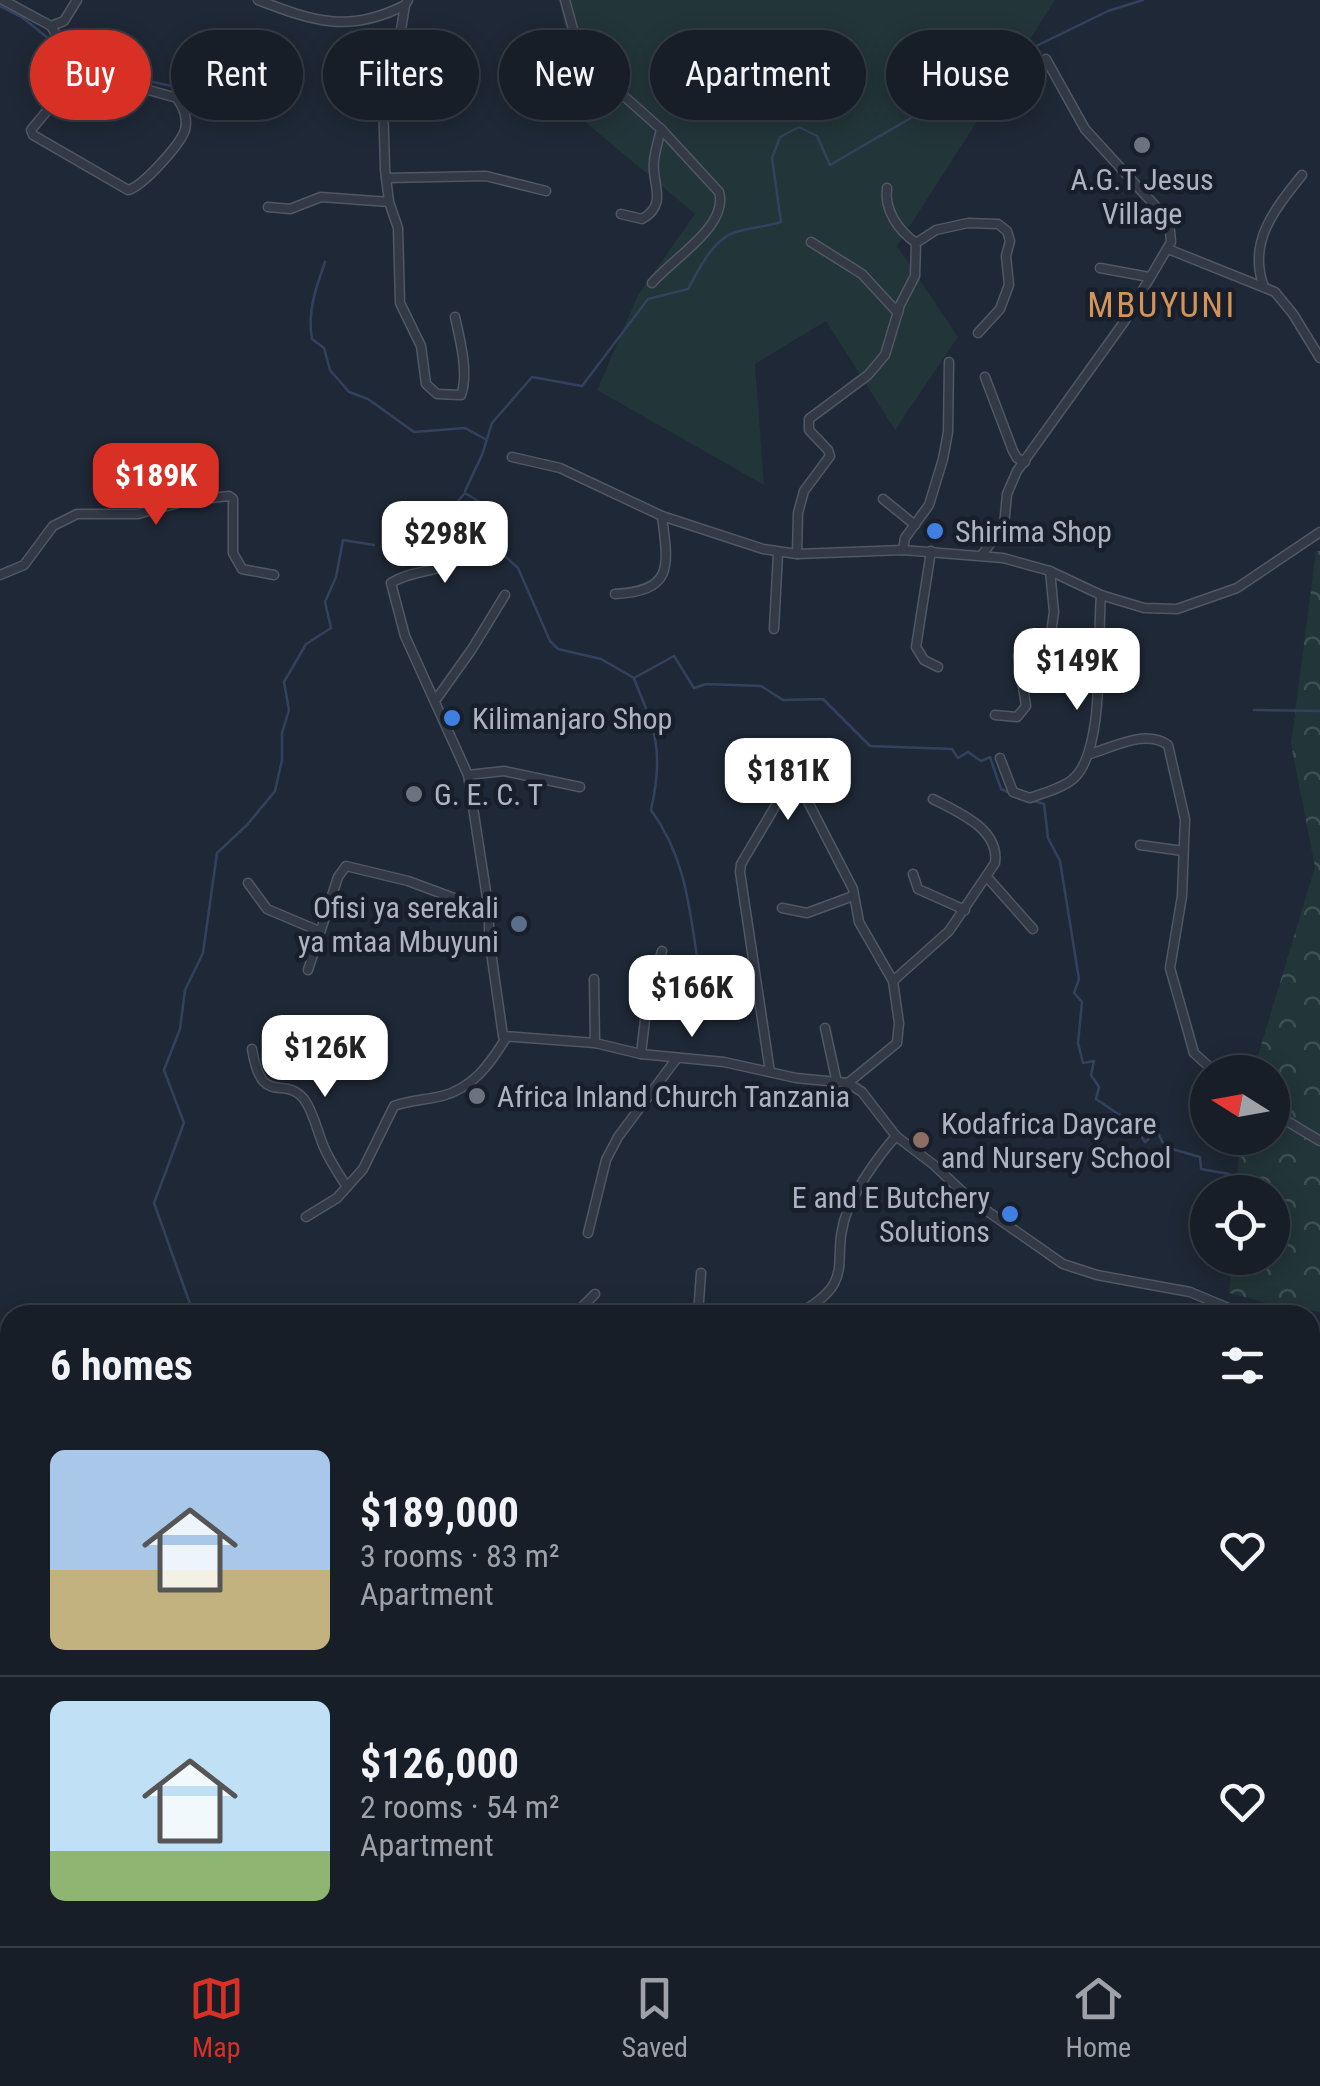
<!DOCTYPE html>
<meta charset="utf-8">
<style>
:root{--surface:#171e28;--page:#242b34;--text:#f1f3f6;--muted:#9ea2a8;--line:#363c45;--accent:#d93025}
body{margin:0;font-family:"Roboto Condensed",sans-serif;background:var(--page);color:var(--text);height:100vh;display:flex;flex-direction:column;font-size:38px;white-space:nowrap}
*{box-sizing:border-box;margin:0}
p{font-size:32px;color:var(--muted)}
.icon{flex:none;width:55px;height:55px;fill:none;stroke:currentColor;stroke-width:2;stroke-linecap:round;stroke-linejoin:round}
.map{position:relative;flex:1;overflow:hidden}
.side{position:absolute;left:0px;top:1305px;width:1320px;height:642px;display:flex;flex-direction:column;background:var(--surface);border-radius:30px 30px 0 0;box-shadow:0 5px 25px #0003,0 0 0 2px var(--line)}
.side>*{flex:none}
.hud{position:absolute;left:30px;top:30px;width:1260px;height:90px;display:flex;gap:20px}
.needle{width:65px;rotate:281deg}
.tools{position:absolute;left:1190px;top:1055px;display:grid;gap:20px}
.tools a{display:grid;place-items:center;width:100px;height:100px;border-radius:50%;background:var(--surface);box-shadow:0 5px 25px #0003,0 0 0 2px var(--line);font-size:50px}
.price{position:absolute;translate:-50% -85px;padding:0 22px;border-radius:20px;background:#fff;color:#222;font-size:32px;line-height:65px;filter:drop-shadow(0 2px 5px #0008)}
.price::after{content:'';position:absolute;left:50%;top:60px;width:30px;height:22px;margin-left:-15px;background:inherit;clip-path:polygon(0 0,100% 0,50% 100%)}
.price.on{background:var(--accent);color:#fff}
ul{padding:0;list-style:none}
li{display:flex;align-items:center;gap:30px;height:250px;padding:0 50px}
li+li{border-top:2px solid var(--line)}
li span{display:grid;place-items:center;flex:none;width:280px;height:200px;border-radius:15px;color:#555}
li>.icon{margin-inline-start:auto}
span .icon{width:120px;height:120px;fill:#fffc;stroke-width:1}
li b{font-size:42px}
h2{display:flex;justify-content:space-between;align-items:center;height:120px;padding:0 50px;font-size:42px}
.tag{padding:0 35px;border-radius:45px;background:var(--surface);box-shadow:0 5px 25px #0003,0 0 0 2px var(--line);font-size:35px;line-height:90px}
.tag.on{background:var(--accent);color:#fff}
.menu{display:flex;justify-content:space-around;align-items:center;height:140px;border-top:2px solid var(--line);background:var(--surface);font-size:28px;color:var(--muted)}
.menu a{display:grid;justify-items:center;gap:5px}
.menu .on{color:var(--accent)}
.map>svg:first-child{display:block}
</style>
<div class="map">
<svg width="1320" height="1946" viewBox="0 0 1320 1946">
<defs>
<pattern id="forest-crowns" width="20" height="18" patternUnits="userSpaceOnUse" patternTransform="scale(2.5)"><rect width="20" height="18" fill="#223538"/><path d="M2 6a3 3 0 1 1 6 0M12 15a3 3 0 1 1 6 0" fill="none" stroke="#3f5053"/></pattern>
</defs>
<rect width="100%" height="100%" fill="#1f2836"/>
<polygon fill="#223538" points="559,0 1055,0 897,246 958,337 895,430 826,321 755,364 764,485 597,390 638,295 695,214 585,122"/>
<polygon fill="url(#forest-crowns)" points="1316,551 1320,551 1320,1312 1279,1306 1229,1293 1232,1258 1272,1258 1272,1192 1236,1192 1240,1138 1272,1138 1272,1072 1253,1072 1315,867 1291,744"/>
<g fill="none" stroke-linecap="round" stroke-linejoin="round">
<g stroke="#32425e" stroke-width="2.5">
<polyline points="0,6 23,18 59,47"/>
<path d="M71 51C87 49 103 46 114 59"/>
<polyline points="135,78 176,87 182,100"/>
<path d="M325 262C316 287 307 313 312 339L324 348 330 370 349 392 368 399 414 432 465 428 487 440"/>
<path d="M465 491 482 455 492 423 532 377 582 386 648 299 688 289C698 271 712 241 733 233 747 228 765 227 781 222L772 158 780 137 799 127 817 136 830 165 1024 52 1108 11 1143 0"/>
<polyline points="441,521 465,493 486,506 494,546 518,568 550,641 558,649 601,659 634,678 674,656 694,688 706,684 761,686 783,700 823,699 870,746 952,749 958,758 968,752 981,761 990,757 1001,789 1012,794"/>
<polyline points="396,542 420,541 441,520"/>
<path d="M634 679C656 731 664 753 651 810 684 855 689 903 697 957"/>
<polyline points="1254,710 1320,711"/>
<polyline points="1034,801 1044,804 1048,838 1060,861 1079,979 1074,993 1082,1002 1078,1043 1083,1063 1094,1061 1091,1075 1099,1087 1096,1099 1133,1124 1145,1142 1157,1131 1165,1147 1200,1157 1201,1169 1229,1174"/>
<polyline points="194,1315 154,1203 184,1123 164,1070 180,1029 185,990 203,953 217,853 247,825 275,791 282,760 282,733 289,710 284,682 306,644 331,628 325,602 336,577 343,540 374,545"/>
<polyline points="1314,1722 1319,1707"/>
<polyline points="1310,1729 1311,1727"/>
</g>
<defs>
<g id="street">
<polyline points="3,0 51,26 64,21 77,0"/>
<path d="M258 0C313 21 349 34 405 5L408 0"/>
<path d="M565 0 581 58 661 129 719 192C729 226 672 259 652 283"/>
<path d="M405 5 395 67 383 98 385 169 389 202 398 228 400 303 421 346 426 384 437 394 461 395C469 374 460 339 455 317"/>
<path d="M51 26 69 56 105 57 115 63 138 87 177 98C183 107 188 119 185 130 180 145 142 187 128 190L33 135 31 130 56 100"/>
<polyline points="386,178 486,176 546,191"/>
<path d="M887 188C884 210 898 230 916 243"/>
<polyline points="268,207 290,209 321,197 389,202"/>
<path d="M621 214 642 219C669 204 651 183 654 161 655 150 659 139 661 129"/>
<polyline points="811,242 862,274 898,313"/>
<polyline points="1168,249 1275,292 1293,314 1320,358"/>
<polyline points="1100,268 1149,277"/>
<path d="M1264 287C1247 242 1275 209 1302 175"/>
<polyline points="985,377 1013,451 1017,458 1025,462"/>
<polyline points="512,457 560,468 662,516 763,549 797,554 903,550 1003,558 1050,571 1101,595 1144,608 1177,609 1237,588 1320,532"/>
<polyline points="883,499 915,525"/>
<polyline points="903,550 905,538 929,505 943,459 948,432 949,362"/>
<path d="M466 551C447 575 416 567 391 583L405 636 468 775 489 911V938L503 1036 595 1043 641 1054 724 1062 796 1078 848 1083 862 1092 896 1136 934 1165 970 1199 1063 1264 1097 1275 1190 1292 1245 1315"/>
<polyline points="931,551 916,647 924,660 938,667"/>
<polyline points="797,554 798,513 804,491 830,456 828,450 809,430 809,419 868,375 885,355 900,305 915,276 916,243 936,230 968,223 998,224 1007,231 1010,241 1006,256 1009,285 1000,309 978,333"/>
<polyline points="981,556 1004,526 1007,494 1017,471 1124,322 1171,242 1169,221 1085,129 1046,59"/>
<polyline points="0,575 24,565 53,526 77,514 138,514 185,501 229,496 233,499 233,553 242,569 274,575"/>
<path d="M615 594C675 591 668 565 662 516"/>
<polyline points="774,629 778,553"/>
<polyline points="435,701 472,649 505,595"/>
<polyline points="995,715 1017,717 1026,706 1018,656 1021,650 1051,633 1054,612 1050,571"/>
<path d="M1090 754C1114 747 1145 729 1168 745L1185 819 1182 896 1170 968 1194 1053 1215 1072"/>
<path d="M1000 758 1013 792 1030 798C1043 793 1063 788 1073 779 1106 751 1097 639 1101 595"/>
<polyline points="468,775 504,771 580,787"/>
<polyline points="1140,845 1183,851"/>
<polyline points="913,874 918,889 965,910"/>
<polyline points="987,877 1033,929"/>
<polyline points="248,883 267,909 319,931"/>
<polyline points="782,908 807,913 853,896"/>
<polyline points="308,970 338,877 346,866 408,881 489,911"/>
<polyline points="594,979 595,1043"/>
<path d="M893 981 949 931 995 863C1000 829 958 812 933 799"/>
<polyline points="825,1028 837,1083"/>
<path d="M252 1049C262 1109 283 1074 304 1099 313 1111 317 1130 323 1145 329 1160 338 1173 347 1187"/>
<polyline points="641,1054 646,1011 662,951"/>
<polyline points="770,1072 740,872 741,864 779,800 794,790 805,796 853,889 859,922 893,981 899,1023 897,1043 848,1083"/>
<polyline points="1272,1112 1320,1141"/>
<path d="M306 1217 337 1198 363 1169 394 1106C410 1100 426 1100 442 1096 473 1088 490 1064 506 1038"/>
<polyline points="588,1233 606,1160 618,1137 677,1058"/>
<polyline points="574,1315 595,1294"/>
<polyline points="698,1315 701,1273"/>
<path d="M796 1315C862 1279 827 1262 848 1209 859 1184 878 1157 896 1136"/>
<polyline points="1310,1336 1320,1335"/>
<polyline points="1310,1351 1320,1345"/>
<polyline points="0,1532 10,1527"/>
<polyline points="1310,1543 1320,1539"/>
<polyline points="1310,1741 1320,1720"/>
<polyline points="0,1755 10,1747"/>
<polyline points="240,1938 258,1944"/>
<polyline points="418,1938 424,1946"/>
<polyline points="531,1946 534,1938"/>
<polyline points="570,1946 589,1938"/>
<polyline points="722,1946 726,1938"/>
<polyline points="1195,1946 1200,1938"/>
</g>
</defs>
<use href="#street" stroke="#505765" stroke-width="11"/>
<use href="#street" stroke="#333a46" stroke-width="8"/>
</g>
<g fill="#6b7280" stroke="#181f2b" stroke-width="4">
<circle cx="1142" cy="145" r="10"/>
<circle cx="414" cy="794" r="10"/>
<circle cx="477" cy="1096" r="10"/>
</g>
<g fill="#3f7fe0" stroke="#181f2b" stroke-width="4">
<circle cx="935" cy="531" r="10"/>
<circle cx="452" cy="718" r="10"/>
<circle cx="1010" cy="1214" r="10"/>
</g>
<circle fill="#5c6f8a" stroke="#181f2b" stroke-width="4" cx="519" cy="924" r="10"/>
<circle fill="#8d6e63" stroke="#181f2b" stroke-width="4" cx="921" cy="1140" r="10"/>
<g text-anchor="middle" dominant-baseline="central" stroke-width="9" stroke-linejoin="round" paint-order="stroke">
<g font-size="30" fill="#acb4c4" stroke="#181f2b" text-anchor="start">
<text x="1142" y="179" text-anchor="middle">A.G.T Jesus<tspan x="1142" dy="34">Village</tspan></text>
<text x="955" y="531">Shirima Shop</text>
<text x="472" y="718">Kilimanjaro Shop</text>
<text x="434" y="794">G. E. C. T</text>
<text x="499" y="907" text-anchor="end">Ofisi ya serekali<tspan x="499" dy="34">ya mtaa Mbuyuni</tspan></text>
<text x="497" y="1096">Africa Inland Church Tanzania</text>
<text x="941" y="1123">Kodafrica Daycare<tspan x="941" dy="34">and Nursery School</tspan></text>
<text x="990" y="1197" text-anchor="end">E and E Butchery<tspan x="990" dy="34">Solutions</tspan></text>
</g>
<g font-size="35" letter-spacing="2.5" fill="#d29459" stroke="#181f2b">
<text x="1162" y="305">MBUYUNI</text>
</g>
</g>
</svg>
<div class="tools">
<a><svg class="needle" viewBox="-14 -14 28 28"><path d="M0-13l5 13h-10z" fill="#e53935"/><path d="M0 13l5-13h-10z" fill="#9ea2a8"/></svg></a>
<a><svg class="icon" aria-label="locate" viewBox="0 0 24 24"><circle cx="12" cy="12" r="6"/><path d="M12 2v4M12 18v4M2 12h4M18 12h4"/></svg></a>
</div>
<b class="price on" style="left:156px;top:528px">$189K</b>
<b class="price" style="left:445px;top:586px">$298K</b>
<b class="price" style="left:1077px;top:713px">$149K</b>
<b class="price" style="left:788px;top:823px">$181K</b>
<b class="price" style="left:692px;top:1040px">$166K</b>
<b class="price" style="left:325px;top:1100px">$126K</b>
<div class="hud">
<a class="tag on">Buy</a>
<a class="tag">Rent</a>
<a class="tag">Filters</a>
<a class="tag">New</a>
<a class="tag">Apartment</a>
<a class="tag">House</a>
</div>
<section class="side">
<h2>6 homes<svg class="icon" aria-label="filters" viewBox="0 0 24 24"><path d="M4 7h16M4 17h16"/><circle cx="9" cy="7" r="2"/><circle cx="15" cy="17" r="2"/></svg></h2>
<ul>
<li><span style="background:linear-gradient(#a9c7e8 60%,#c2b280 0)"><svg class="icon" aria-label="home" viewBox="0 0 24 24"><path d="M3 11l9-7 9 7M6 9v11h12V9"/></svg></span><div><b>$189,000</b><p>3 rooms · 83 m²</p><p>Apartment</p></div><svg class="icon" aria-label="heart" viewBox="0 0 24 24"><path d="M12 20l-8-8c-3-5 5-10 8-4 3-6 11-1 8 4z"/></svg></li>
<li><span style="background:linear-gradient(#bfe0f5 75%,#8fb573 0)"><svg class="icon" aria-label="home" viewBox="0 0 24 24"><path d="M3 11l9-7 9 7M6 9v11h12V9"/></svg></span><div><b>$126,000</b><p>2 rooms · 54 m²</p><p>Apartment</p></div><svg class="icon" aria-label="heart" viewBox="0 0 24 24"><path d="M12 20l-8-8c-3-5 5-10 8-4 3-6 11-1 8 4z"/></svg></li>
</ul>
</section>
</div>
<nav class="menu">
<a class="on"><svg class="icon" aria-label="map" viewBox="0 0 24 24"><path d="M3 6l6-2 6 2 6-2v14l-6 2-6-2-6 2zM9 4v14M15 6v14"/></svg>Map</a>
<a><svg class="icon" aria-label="saved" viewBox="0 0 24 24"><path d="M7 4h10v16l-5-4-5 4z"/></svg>Saved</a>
<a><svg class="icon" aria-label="home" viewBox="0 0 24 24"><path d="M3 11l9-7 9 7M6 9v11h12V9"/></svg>Home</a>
</nav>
